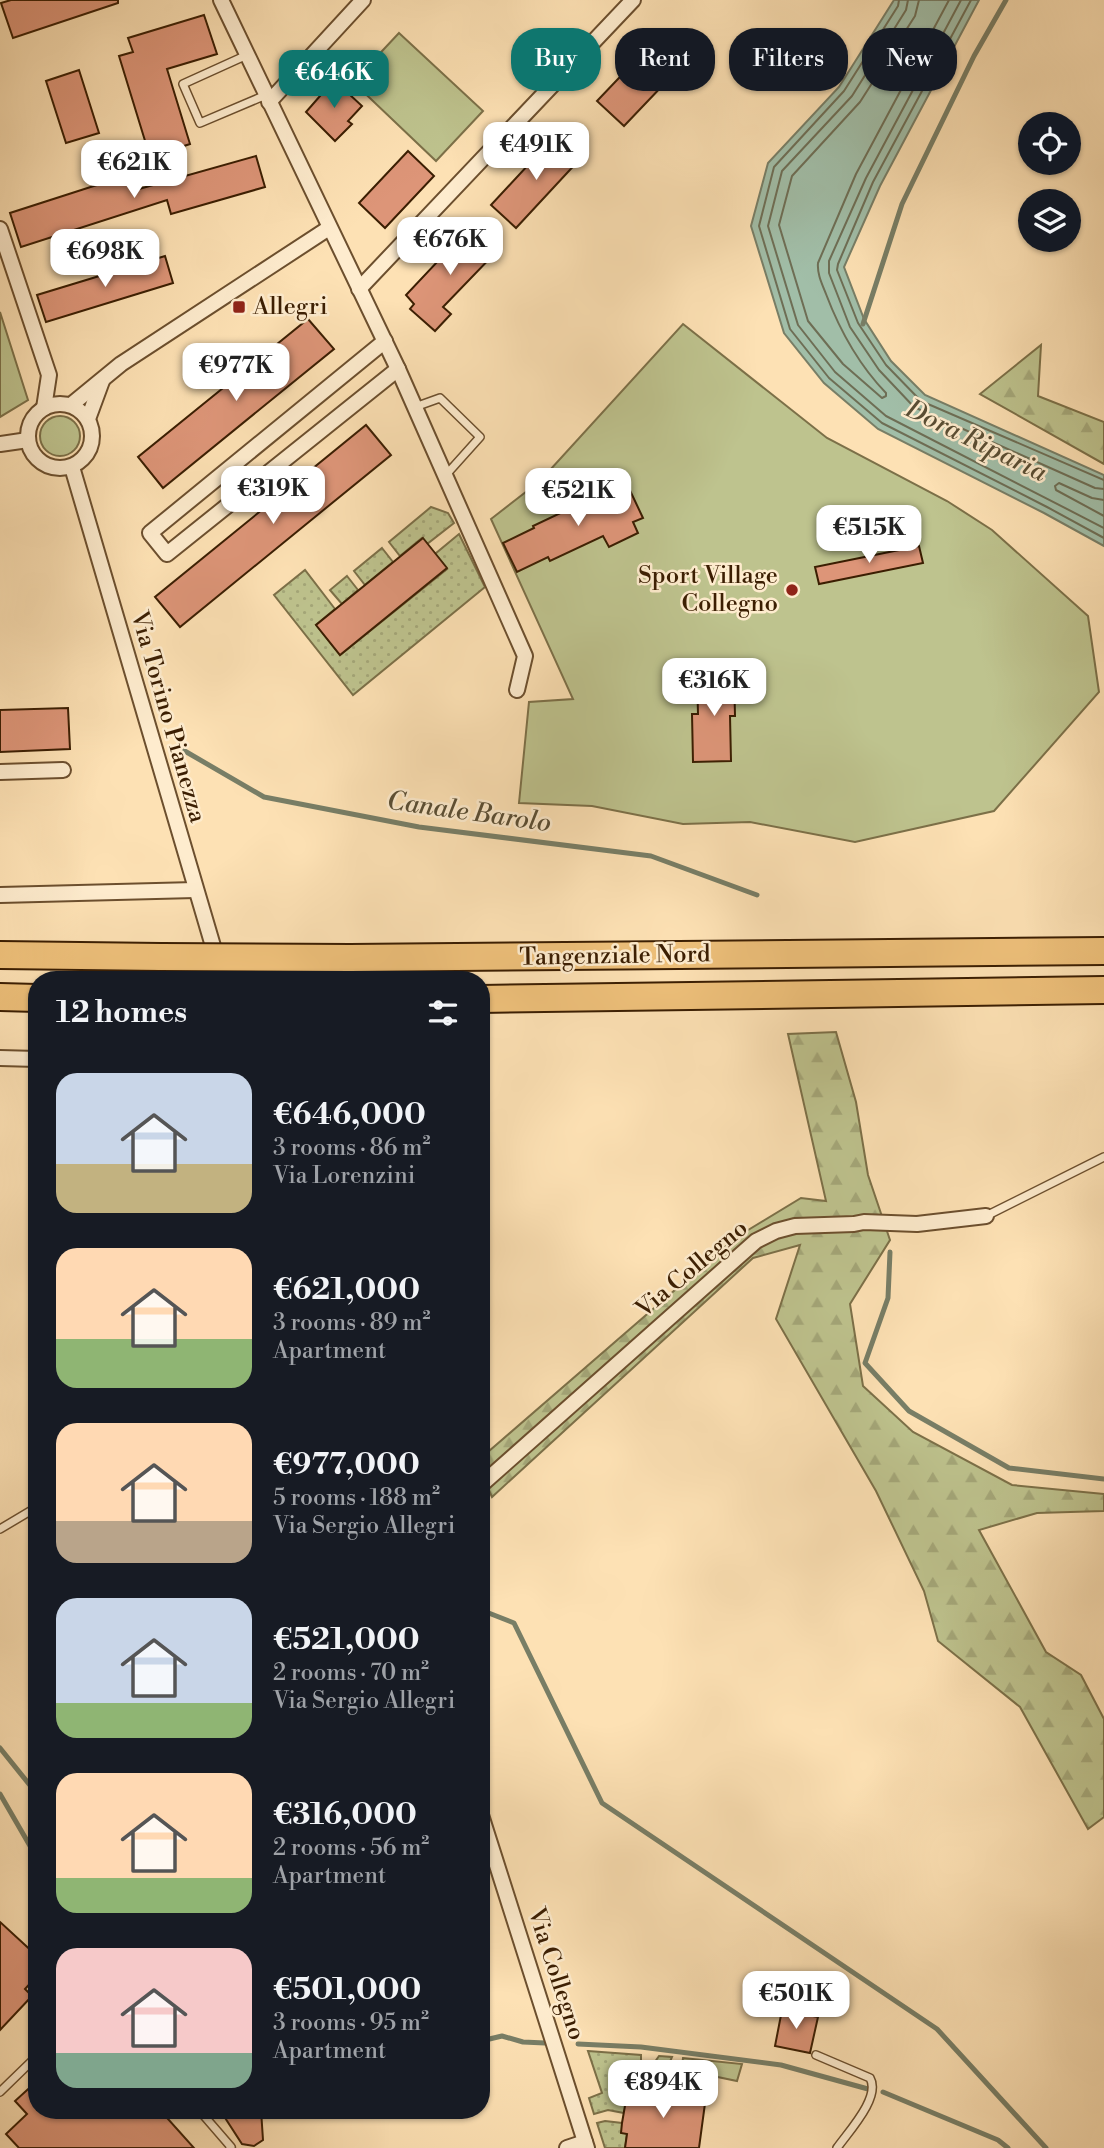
<!DOCTYPE html>
<meta charset="utf-8">
<style>
:root{--surface:#171b24;--page:#242831;--text:#f1f3f6;--muted:#9ea1a6;--accent:#0f766e}
body{margin:0;font-family:"Libre Bodoni",serif;background:var(--page);color:var(--text);height:100vh;display:flex;flex-direction:column;font-size:26px;white-space:nowrap}
*{box-sizing:border-box;margin:0}
p{font-size:23px;color:var(--muted)}
.icon{flex:none;width:38px;height:38px;fill:none;stroke:currentColor;stroke-width:2;stroke-linecap:round;stroke-linejoin:round}
.map{position:relative;flex:1;overflow:hidden}
.drawer{position:absolute;left:28px;top:971px;width:462px;height:1148px;display:flex;flex-direction:column;background:var(--surface);border-radius:28px;box-shadow:0 2px 5px #0004}
.drawer>*{flex:none}
.hud{position:absolute;left:511px;top:28px;width:486px;height:63px;display:flex;gap:14px}
.fabs{position:absolute;left:1018px;top:112px;display:grid;gap:14px}
.fabs a{display:grid;place-items:center;width:63px;height:63px;border-radius:50%;background:var(--surface);box-shadow:0 2px 5px #0004;font-size:35px}
.price{position:absolute;translate:-50% -60px;padding:0 16px;border-radius:14px;background:#fff;color:#222;font-size:23px;line-height:46px;filter:drop-shadow(0 2px 4px #0008)}
.price::after{content:'';position:absolute;left:50%;top:42px;width:21px;height:16px;margin-left:-10px;background:inherit;clip-path:polygon(0 0,100% 0,50% 100%)}
.price.selected{background:var(--accent);color:#fff}
ul{padding:0;list-style:none}
li{display:flex;align-items:center;gap:21px;height:175px;padding:0 28px}
li span{display:grid;place-items:center;flex:none;width:196px;height:140px;border-radius:21px;color:#555}
li>.icon{margin-inline-start:auto}
span .icon{width:84px;height:84px;fill:#fffc;stroke-width:1}
li b{font-size:30px}
h2{display:flex;justify-content:space-between;align-items:center;height:84px;padding:0 28px;font-size:30px}
.chip{padding:0 24px;border-radius:28px;background:var(--surface);box-shadow:0 2px 5px #0004;font-size:24px;line-height:63px}
.chip.selected{background:var(--accent);color:#fff}
.map>svg:first-child{display:block}
</style>
<div class="map">
<svg width="1104" height="2148" viewBox="0 0 1104 2148">
<defs>
<pattern id="forest-firs" width="22" height="20" patternUnits="userSpaceOnUse" patternTransform="scale(1.75)"><rect width="22" height="20" fill="#bec38e"/><path d="M5 1l3.5 6h-7zM16 11l3.5 6h-7z" fill="#a4a779"/></pattern>
<pattern id="garden-dots" width="8" height="8" patternUnits="userSpaceOnUse" patternTransform="scale(1.75)"><rect width="8" height="8" fill="#bec38e"/><path d="M2 2h.1M6 6h.1" fill="none" stroke="#a4a779" stroke-width="1.8" stroke-linecap="round"/></pattern>
</defs>
<rect width="100%" height="100%" fill="#fde1b4"/>
<filter id="stains"><feTurbulence type="fractalNoise" baseFrequency=".00286" numOctaves="4"/><feColorMatrix values="0 0 0 0 .2 0 0 0 0 .09 0 0 0 0 .02 0 0 0 .5 -.17"/></filter>
<radialGradient id="worn" r=".72"><stop offset=".6" stop-color="#630" stop-opacity="0"/><stop offset="1" stop-color="#630" stop-opacity=".3"/></radialGradient>
<g fill="#bec38e" stroke="#7c7048" stroke-width="2">
<polygon points="399,33 483,111 436,161 353,82"/>
<polygon points="0,312 28,400 0,417"/>
<polygon points="683,324 827,438 947,501 992,530 1088,616 1099,692 994,811 855,842 750,822 683,824 592,806 519,803 529,702 573,699 491,519 540,481"/>
<circle cx="60" cy="436" r="20"/>
<polygon points="683,2058 742,2064 737,2081 703,2074 699,2095 679,2093"/>
</g>
<g fill="url(#forest-firs)" stroke="#7c7048" stroke-width="2">
<polygon points="1041,345 1038,396 1104,422 1104,464 980,394"/>
<polygon points="836,1032 856,1102 868,1175 890,1240 850,1304 863,1386 913,1432 1012,1485 1104,1494 1104,1511 1037,1513 979,1530 1046,1652 1081,1675 1104,1719 1104,1817 1088,1829 1020,1707 938,1641 924,1591 876,1491 776,1319 800,1245 753,1258 492,1497 481,1473 481,1458 735,1238 801,1198 826,1201 788,1034"/>
</g>
<g fill="url(#garden-dots)" stroke="#7c7048" stroke-width="2">
<polygon points="431,507 448,513 454,523 427,544 422,538 400,556 389,542"/>
<polygon points="459,534 485,587 353,695 274,595 305,570 335,609 316,625 340,655 447,569 435,554"/>
<polygon points="382,548 393,562 365,585 354,571"/>
<polygon points="347,576 358,590 342,604 330,590"/>
<polygon points="588,2051 641,2055 641,2084 631,2083 624,2113 608,2110 594,2114 589,2098 602,2093"/>
<polygon points="659,2056 672,2057 666,2071 665,2087 650,2085 650,2069"/>
<polygon points="605,2121 622,2123 627,2134 625,2148 605,2148 597,2123"/>
</g>
<polygon fill="#a1bea8" stroke="#787e66" stroke-width="2" points="894,0 979,0 880,186 844,267 864,319 891,361 925,395 1104,475 1104,546 1044,513 878,429 824,383 784,333 751,226 768,163 839,87"/>
<g fill="none" stroke-linecap="round" stroke-linejoin="round">
<g stroke="#6e6e55" stroke-width="2">
<polyline points="899,0 898,6 844,91 774,167 759,226 790,329 829,378 882,423 1047,507 1104,538"/>
<polyline points="908,0 906,10 852,96 782,171 768,226 798,325 835,372 886,416 1104,528"/>
<path d="M919 0 915 16 860 102 792 176 779 225 808 321 843 364 882 398 886 396V393C858 364 840 331 826 294 822 284 817 274 818 263L856 174 949 0"/>
<polyline points="961,0 866,178 829,261 829,273 850,327 879,370 914,407 1095,488 1104,489"/>
<polyline points="971,0 873,182 838,264 837,270 858,323 886,365 921,401 1104,480"/>
<polyline points="1104,500 1092,498 1059,483 1055,486 1056,490 1104,516"/>
</g>
<g stroke="#787e66" stroke-width="5">
<polyline points="863,324 902,204 974,56 1006,0"/>
<polyline points="183,750 264,797 419,827 651,856 757,895"/>
<polyline points="890,1252 888,1298 865,1363 909,1411 1009,1468 1104,1479"/>
<polyline points="481,1610 514,1623 602,1803 937,2029 1046,2148"/>
<polyline points="0,1748 37,1794"/>
<polyline points="0,1794 37,1858"/>
<polyline points="481,2041 502,2036 523,2042 545,2043"/>
<polyline points="578,2044 641,2047 781,2065 868,2089"/>
<polyline points="883,2092 998,2140 1008,2148"/>
</g>
</g>
<g fill="#dd9578" stroke="#3b1e02" stroke-width="2">
<polygon points="11,0 118,0 118,3 13,38 1,3"/>
<polygon points="204,15 217,54 167,69 190,144 150,157 119,56 133,52 128,38"/>
<polygon points="658,37 685,62 624,126 597,101"/>
<polygon points="79,70 99,133 66,143 46,81"/>
<polygon points="334,80 362,106 348,121 352,124 335,141 306,112"/>
<polygon points="555,136 580,159 516,228 491,205"/>
<polygon points="408,151 434,176 385,228 359,203"/>
<polygon points="256,156 265,187 171,214 167,200 21,247 10,213 134,173 139,189"/>
<polygon points="471,226 498,250 443,307 451,314 435,331 410,309 414,304 406,295"/>
<polygon points="165,256 173,283 46,322 37,295"/>
<polygon points="308,319 334,349 163,488 138,457"/>
<polygon points="366,425 391,455 180,627 155,597"/>
<polygon points="626,482 643,518 633,522 638,533 609,547 603,536 550,561 548,557 517,572 503,543 534,528 533,526"/>
<polygon points="423,538 447,568 340,655 316,625"/>
<polygon points="919,546 923,563 819,584 815,567"/>
<polygon points="697,673 734,673 735,716 730,716 731,761 693,762 692,714 698,714"/>
<polygon points="68,708 70,749 0,752 0,710"/>
<polygon points="0,1922 37,1956 37,1976 25,1989 32,1996 0,2030"/>
<polygon points="782,2010 818,2017 810,2053 775,2046"/>
<polygon points="37,2081 37,2110 160,2110 194,2148 19,2148 6,2134 27,2114 15,2101"/>
<polygon points="633,2087 706,2096 699,2148 625,2148 627,2134 621,2133 622,2123 626,2100 631,2101"/>
<polygon points="220,2110 261,2110 263,2140 254,2146 242,2144"/>
</g>
<g fill="none" stroke-linecap="round" stroke-linejoin="round">
<defs>
<g id="service">
<polyline points="247,55 183,84 200,123 266,95"/>
<polyline points="415,407 440,398 480,437 445,476"/>
<polyline points="986,1216 1104,1157"/>
<polyline points="0,1529 37,1507"/>
<path d="M816 2055 870 2078C881 2097 849 2131 837 2148"/>
<polyline points="0,2092 37,2056"/>
<polyline points="199,2110 231,2147 230,2148"/>
</g>
<g id="minor">
<polyline points="221,0 398,369 525,656 517,690"/>
<polyline points="269,102 363,0"/>
<polyline points="0,229 49,375 44,408"/>
<polyline points="359,289 633,0"/>
<polyline points="385,341 150,533 167,554 398,369"/>
<circle cx="60" cy="436" r="32"/>
<polyline points="71,405 121,364 329,228"/>
<polyline points="88,419 102,381"/>
<polyline points="0,444 28,440"/>
<polyline points="72,467 223,980"/>
<polyline points="0,772 63,770"/>
<polyline points="0,895 195,890"/>
<polyline points="0,1058 37,1059"/>
<polyline points="481,1485 756,1241 776,1231 795,1226 854,1224 864,1222 917,1224 986,1216"/>
<polyline points="481,1815 587,2148"/>
<polyline points="567,2148 585,2142"/>
</g>
<g id="motorway">
<polyline points="0,955 161,957"/>
<polyline points="350,958 1104,951"/>
<polyline points="0,997 37,998"/>
<polyline points="481,999 1104,990"/>
</g>
</defs>
<use href="#service" stroke="#6c4f2e" stroke-width="10"/>
<use href="#minor" stroke="#6c4f2e" stroke-width="18"/>
<use href="#motorway" stroke="#3b1e02" stroke-width="30"/>
<use href="#service" stroke="#feecce" stroke-width="7"/>
<use href="#minor" stroke="#feecce" stroke-width="14"/>
<use href="#motorway" stroke="#eec07a" stroke-width="26"/>
<defs>
<polyline id="motorway-bridge" points="161,957 350,958"/>
</defs>
<use href="#motorway-bridge" stroke="#3b1e02" stroke-width="30" stroke-linecap="butt"/>
<use href="#motorway-bridge" stroke="#eec07a" stroke-width="26"/>
</g>
<g fill="#8f2418" stroke="#feecce" stroke-width="2.5">
<rect x="232" y="300" width="14" height="14" rx="3.5"/>
<circle cx="792" cy="590" r="7"/>
</g>
<g text-anchor="middle" dominant-baseline="central" stroke-width="5" stroke-linejoin="round" paint-order="stroke">
<g font-size="24" fill="#3b1e02" stroke="#feecce" text-anchor="start">
<text x="253" y="307">Allegri</text>
<text x="778" y="576" text-anchor="end">Sport Village<tspan x="778" dy="28">Collegno</tspan></text>
</g>
<g font-size="24" fill="#3b1e02" stroke="#feecce">
<text transform="translate(168 717) rotate(74)">Via Torino Pianezza</text>
<text transform="translate(615 956) rotate(-1)">Tangenziale Nord</text>
<text transform="translate(692 1269) rotate(-40)">Via Collegno</text>
<text transform="translate(556 1974) rotate(72)">Via Collegno</text>
</g>
<g font-size="26" font-style="italic" fill="#5a4e34" stroke="#feecce">
<text transform="translate(976 441) rotate(26)">Dora Riparia</text>
<text transform="translate(469 812) rotate(8)">Canale Barolo</text>
</g>
</g>
<rect width="100%" height="100%" filter="url(#stains)"/>
<rect width="100%" height="100%" fill="url(#worn)"/>
</svg>
<div class="fabs">
<a><svg class="icon" aria-label="locate" viewBox="0 0 24 24"><circle cx="12" cy="12" r="6"/><path d="M12 2v4M12 18v4M2 12h4M18 12h4"/></svg></a>
<a><svg class="icon" aria-label="layers" viewBox="0 0 24 24"><path d="M12 4l9 5-9 5-9-5zM3 14l9 5 9-5"/></svg></a>
</div>
<b class="price selected" style="left:334px;top:110px">€646K</b>
<b class="price" style="left:536px;top:182px">€491K</b>
<b class="price" style="left:134px;top:200px">€621K</b>
<b class="price" style="left:450px;top:277px">€676K</b>
<b class="price" style="left:105px;top:289px">€698K</b>
<b class="price" style="left:236px;top:403px">€977K</b>
<b class="price" style="left:273px;top:526px">€319K</b>
<b class="price" style="left:578px;top:528px">€521K</b>
<b class="price" style="left:869px;top:565px">€515K</b>
<b class="price" style="left:714px;top:718px">€316K</b>
<b class="price" style="left:796px;top:2031px">€501K</b>
<b class="price" style="left:663px;top:2120px">€894K</b>
<div class="hud">
<a class="chip selected">Buy</a>
<a class="chip">Rent</a>
<a class="chip">Filters</a>
<a class="chip">New</a>
</div>
<section class="drawer">
<h2>12 homes<svg class="icon" aria-label="filters" viewBox="0 0 24 24"><path d="M4 7h16M4 17h16"/><circle cx="9" cy="7" r="2"/><circle cx="15" cy="17" r="2"/></svg></h2>
<ul>
<li><span style="background:linear-gradient(#c9d6e8 65%,#c2b280 0)"><svg class="icon" aria-label="home" viewBox="0 0 24 24"><path d="M3 11l9-7 9 7M6 9v11h12V9"/></svg></span><div><b>€646,000</b><p>3 rooms · 86 m²</p><p>Via Lorenzini</p></div></li>
<li><span style="background:linear-gradient(#ffd9b3 65%,#8fb573 0)"><svg class="icon" aria-label="home" viewBox="0 0 24 24"><path d="M3 11l9-7 9 7M6 9v11h12V9"/></svg></span><div><b>€621,000</b><p>3 rooms · 89 m²</p><p>Apartment</p></div></li>
<li><span style="background:linear-gradient(#ffd9b3 70%,#b9a48a 0)"><svg class="icon" aria-label="home" viewBox="0 0 24 24"><path d="M3 11l9-7 9 7M6 9v11h12V9"/></svg></span><div><b>€977,000</b><p>5 rooms · 188 m²</p><p>Via Sergio Allegri</p></div></li>
<li><span style="background:linear-gradient(#c9d6e8 75%,#8fb573 0)"><svg class="icon" aria-label="home" viewBox="0 0 24 24"><path d="M3 11l9-7 9 7M6 9v11h12V9"/></svg></span><div><b>€521,000</b><p>2 rooms · 70 m²</p><p>Via Sergio Allegri</p></div></li>
<li><span style="background:linear-gradient(#ffd9b3 75%,#8fb573 0)"><svg class="icon" aria-label="home" viewBox="0 0 24 24"><path d="M3 11l9-7 9 7M6 9v11h12V9"/></svg></span><div><b>€316,000</b><p>2 rooms · 56 m²</p><p>Apartment</p></div></li>
<li><span style="background:linear-gradient(#f6c9c9 75%,#7fa58c 0)"><svg class="icon" aria-label="home" viewBox="0 0 24 24"><path d="M3 11l9-7 9 7M6 9v11h12V9"/></svg></span><div><b>€501,000</b><p>3 rooms · 95 m²</p><p>Apartment</p></div></li>
</ul>
</section>
</div>
